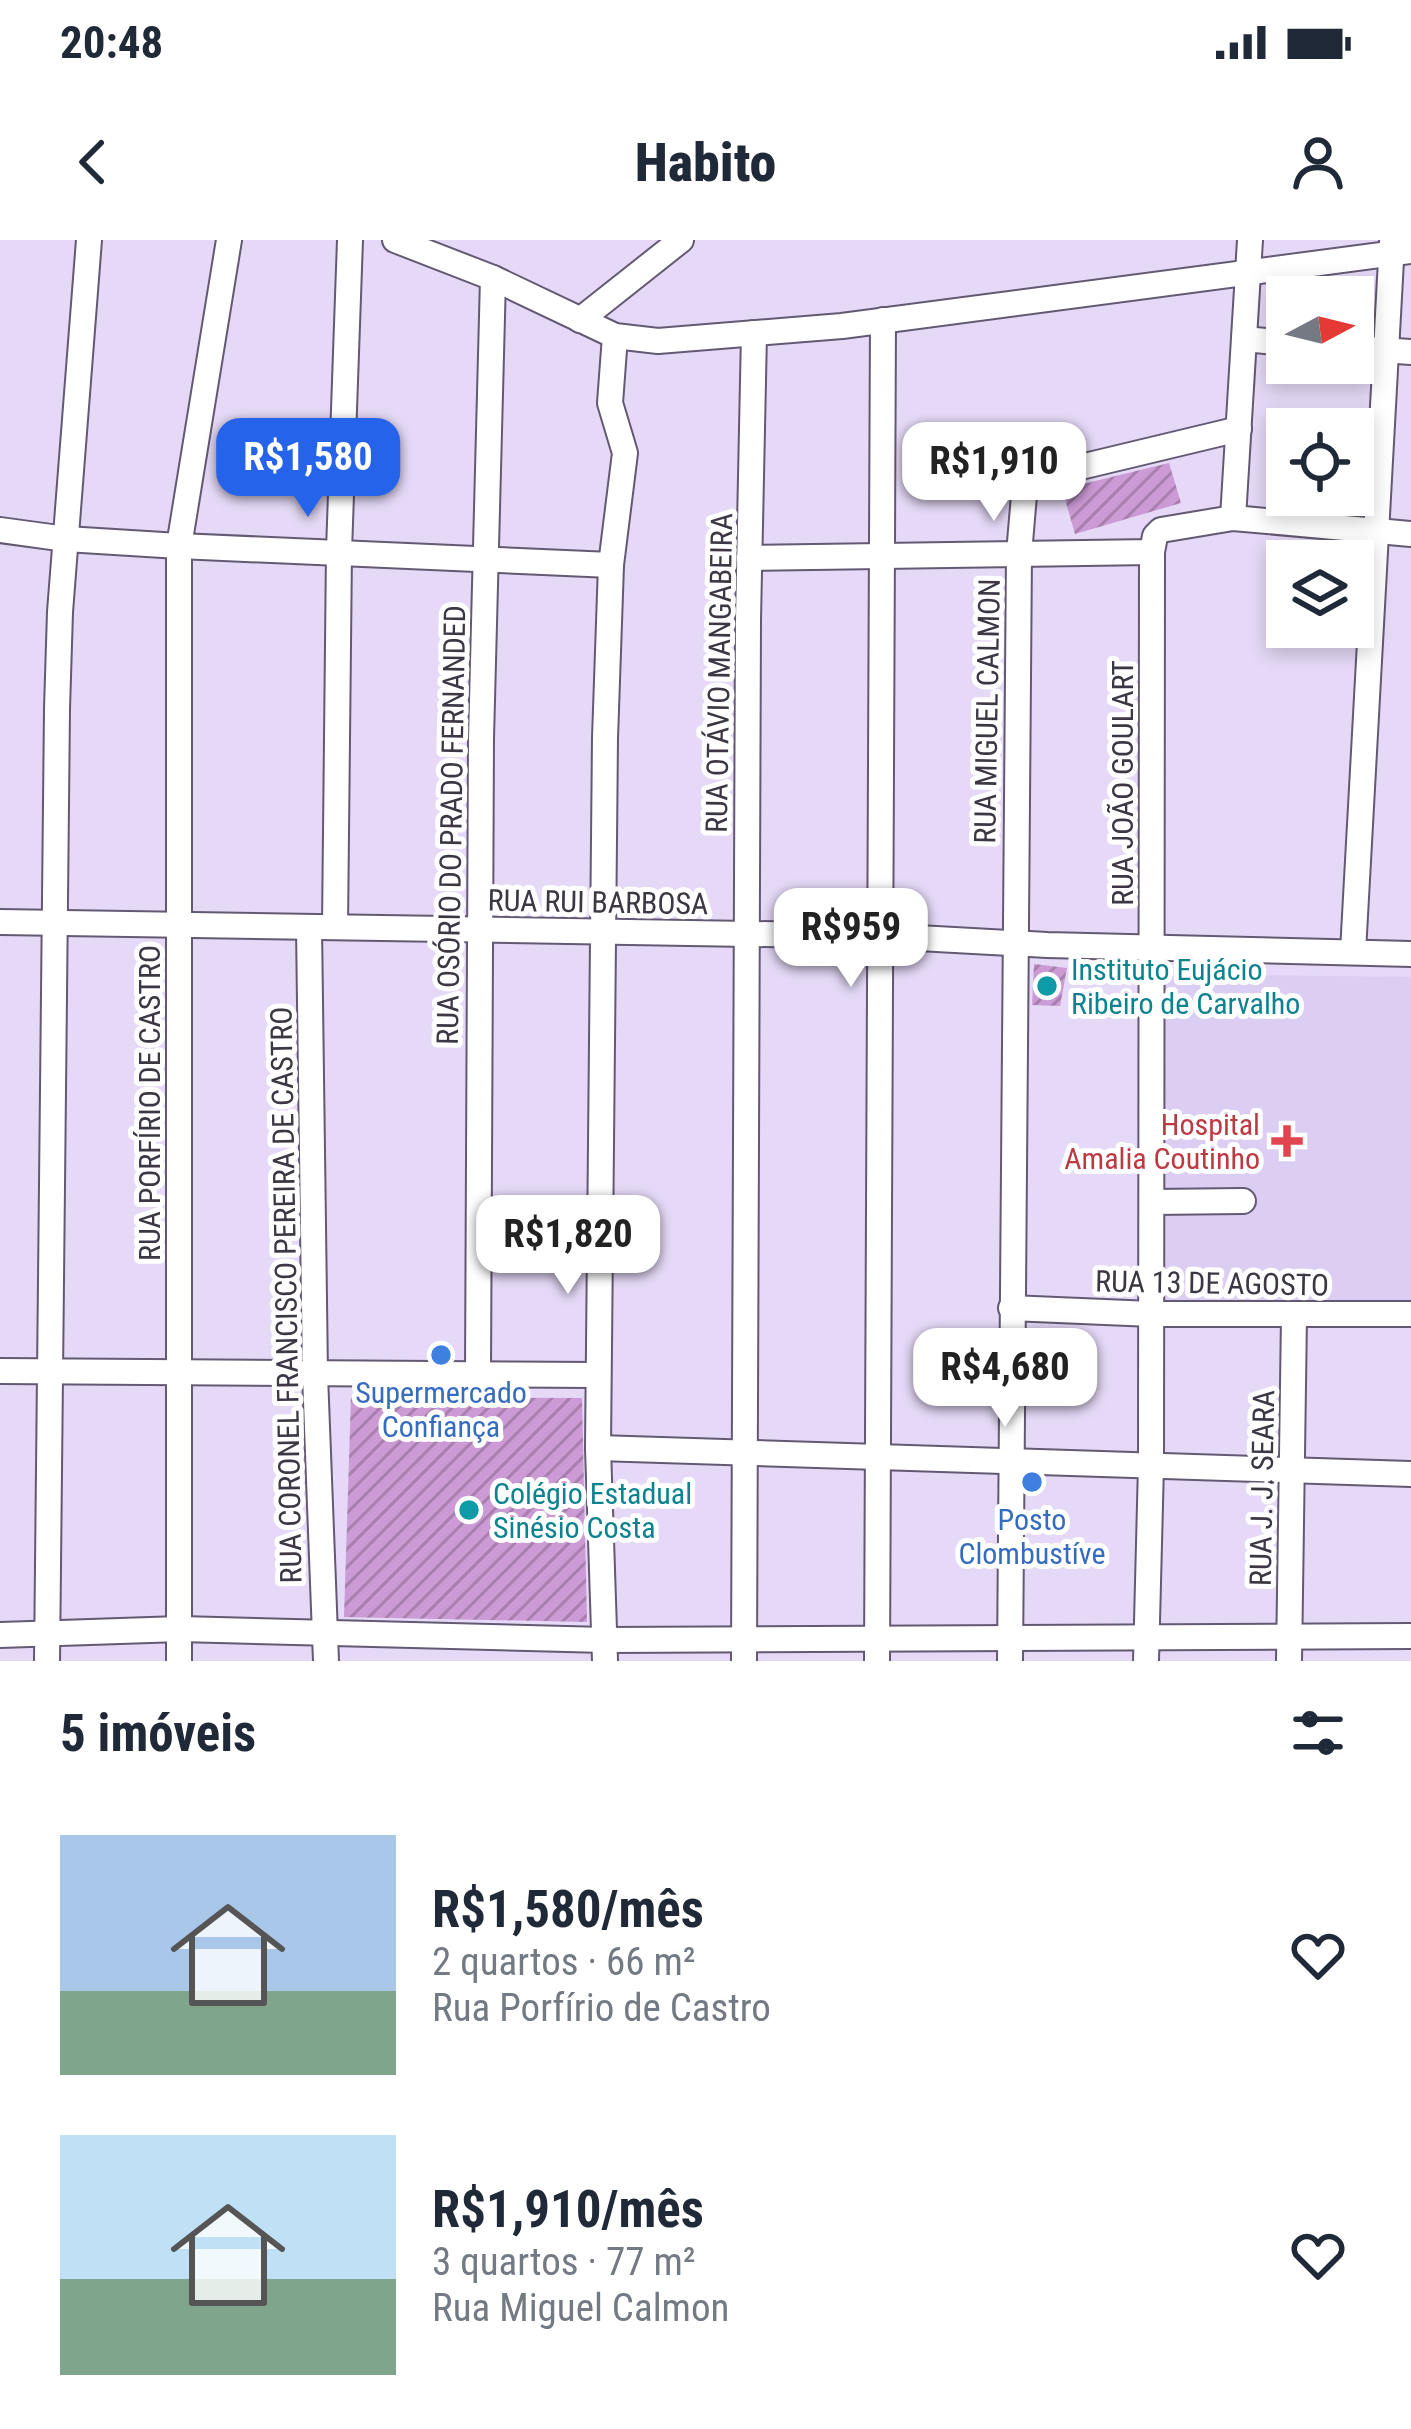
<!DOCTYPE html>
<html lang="pt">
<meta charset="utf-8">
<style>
:root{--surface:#fff;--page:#f6f6f7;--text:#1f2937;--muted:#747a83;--accent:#2563eb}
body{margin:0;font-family:"Roboto Condensed",sans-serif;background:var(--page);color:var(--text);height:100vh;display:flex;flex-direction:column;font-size:45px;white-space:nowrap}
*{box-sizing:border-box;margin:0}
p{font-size:39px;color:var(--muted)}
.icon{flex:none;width:66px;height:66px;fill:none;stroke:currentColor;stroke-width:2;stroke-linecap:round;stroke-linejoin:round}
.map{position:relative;height:1421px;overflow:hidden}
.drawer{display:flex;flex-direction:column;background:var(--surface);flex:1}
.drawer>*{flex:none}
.needle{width:78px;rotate:83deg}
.buttons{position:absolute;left:1266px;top:36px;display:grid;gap:24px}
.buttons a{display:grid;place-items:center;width:108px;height:108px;border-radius:0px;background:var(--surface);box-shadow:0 6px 18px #0003;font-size:60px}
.price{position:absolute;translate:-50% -102px;padding:0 27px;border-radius:24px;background:#fff;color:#222;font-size:39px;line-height:78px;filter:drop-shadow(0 3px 6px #0008)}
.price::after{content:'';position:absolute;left:50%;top:72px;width:36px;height:27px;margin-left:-18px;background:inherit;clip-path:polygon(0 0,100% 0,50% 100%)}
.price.current{background:var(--accent);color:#fff}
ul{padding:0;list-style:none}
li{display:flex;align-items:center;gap:36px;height:300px;padding:0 60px}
li span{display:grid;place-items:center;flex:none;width:336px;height:240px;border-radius:0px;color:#555}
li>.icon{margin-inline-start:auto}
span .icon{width:144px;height:144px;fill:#fffc;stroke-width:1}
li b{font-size:51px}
h2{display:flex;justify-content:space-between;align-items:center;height:144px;padding:0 60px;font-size:51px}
.status{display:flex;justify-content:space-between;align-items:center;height:84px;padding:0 60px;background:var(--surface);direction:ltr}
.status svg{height:33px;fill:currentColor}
header{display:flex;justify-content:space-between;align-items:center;height:156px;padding:0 60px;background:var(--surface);font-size:54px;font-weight:800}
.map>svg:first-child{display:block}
</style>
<div class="status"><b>20:48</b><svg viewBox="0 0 49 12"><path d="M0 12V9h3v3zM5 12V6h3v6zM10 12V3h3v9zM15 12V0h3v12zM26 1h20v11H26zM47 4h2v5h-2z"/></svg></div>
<header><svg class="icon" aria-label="back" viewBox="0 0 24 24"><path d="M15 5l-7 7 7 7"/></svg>Habito<svg class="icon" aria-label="person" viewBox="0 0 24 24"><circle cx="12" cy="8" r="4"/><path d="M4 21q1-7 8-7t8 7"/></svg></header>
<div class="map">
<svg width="1411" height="1421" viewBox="0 0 1411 1421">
<defs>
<pattern id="building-hatch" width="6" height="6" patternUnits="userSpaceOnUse" patternTransform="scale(3)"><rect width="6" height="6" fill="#cc9ad4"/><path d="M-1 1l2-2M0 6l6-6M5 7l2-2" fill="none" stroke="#a77eae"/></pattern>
</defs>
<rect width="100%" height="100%" fill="#e5d9f7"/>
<polygon fill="#dccdf3" points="1164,734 1411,737 1411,1064 1163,1066"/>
<g fill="url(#building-hatch)">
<polygon points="1169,223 1181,263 1075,294 1062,249"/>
<polygon points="1034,724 1067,728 1060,766 1032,765"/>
<polygon points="351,1157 582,1158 587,1382 344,1377"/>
</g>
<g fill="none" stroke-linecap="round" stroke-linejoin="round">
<defs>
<g id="minor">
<polyline points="395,0 493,38 615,96 658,101 842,86 1411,11"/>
<polyline points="580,80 681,0"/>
<polyline points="1244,99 1287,103"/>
<polyline points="1353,108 1411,112"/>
<polyline points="1233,278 1250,0"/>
<polyline points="0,290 66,299 179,306 611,325"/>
<polyline points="749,318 1152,312 1155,296 1161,290 1233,278 1411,294"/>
<polyline points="0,682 882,696 1047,705 1411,714"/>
<polyline points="309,687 315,1135 326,1421"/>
<polyline points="335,687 339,311 350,0"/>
<polyline points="1353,712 1392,2"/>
<polyline points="1152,962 1243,961"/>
<polyline points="1011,1068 1152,1074 1411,1074"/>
<polyline points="0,1131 598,1135"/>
<polyline points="478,1134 481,499 493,38"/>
<polyline points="598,1208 1411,1234"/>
<polyline points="0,1395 180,1389 605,1400 1411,1396"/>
<polyline points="47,1421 57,469 60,372 89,0"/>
<polyline points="179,1421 179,306 229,0"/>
<polyline points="605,1421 598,1208 605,498 611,325 625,213 610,163 615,96"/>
<polyline points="744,1421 748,380 754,93"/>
<polyline points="877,1421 883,80"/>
<polyline points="1010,1421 1019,314 1024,255 1039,237 1239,189"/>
<polyline points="1146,1421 1151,1225 1152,312"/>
<polyline points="1289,1421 1294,1076"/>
</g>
</defs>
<use href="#minor" stroke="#635973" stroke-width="28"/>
<use href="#minor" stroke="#fff" stroke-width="24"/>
</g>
<g fill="#0f9aa8" stroke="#fff" stroke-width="4.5">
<circle cx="1047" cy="746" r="12"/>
<circle cx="469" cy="1270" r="12"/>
</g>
<path fill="#e0444e" stroke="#fff" stroke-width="4.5" d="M1281 883h12v12h12v12h-12v12h-12v-12h-12v-12h12z"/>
<g fill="#3f7fe0" stroke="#fff" stroke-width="4.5">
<circle cx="441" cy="1115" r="12"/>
<circle cx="1032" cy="1242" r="12"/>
</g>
<g text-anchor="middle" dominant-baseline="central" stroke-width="10" stroke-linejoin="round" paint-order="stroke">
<g font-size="30" fill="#3c3743" stroke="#fff">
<text transform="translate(719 433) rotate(-89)">RUA OTÁVIO MANGABEIRA</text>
<text transform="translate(987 471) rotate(-89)">RUA MIGUEL CALMON</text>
<text transform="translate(1122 543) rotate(-90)">RUA JOÃO GOULART</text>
<text transform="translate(451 585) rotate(-89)">RUA OSÓRIO DO PRADO FERNANDED</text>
<text transform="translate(598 662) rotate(1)">RUA RUI BARBOSA</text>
<text transform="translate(149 863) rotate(-90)">RUA PORFÍRIO DE CASTRO</text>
<text transform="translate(1212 1043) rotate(1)">RUA 13 DE AGOSTO</text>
<text transform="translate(286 1055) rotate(-91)">RUA CORONEL FRANCISCO PEREIRA DE CASTRO</text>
<text transform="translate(1262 1248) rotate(-89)">RUA J. J. SEARA</text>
</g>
<g font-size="30" fill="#0d838f" stroke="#fff" text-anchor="start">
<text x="1071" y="729">Instituto Eujácio<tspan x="1071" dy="34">Ribeiro de Carvalho</tspan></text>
<text x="493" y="1253">Colégio Estadual<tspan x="493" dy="34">Sinésio Costa</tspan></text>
</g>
<g font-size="30" fill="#be3a42" stroke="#fff" text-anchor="end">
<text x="1260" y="884">Hospital<tspan x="1260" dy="34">Amalia Coutinho</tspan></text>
</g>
<g font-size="30" fill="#366cbe" stroke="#fff">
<text x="441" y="1152">Supermercado<tspan x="441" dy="34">Confiança</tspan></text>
<text x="1032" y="1279">Posto<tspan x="1032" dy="34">Clombustíve</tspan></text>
</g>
</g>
</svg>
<div class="buttons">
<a><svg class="needle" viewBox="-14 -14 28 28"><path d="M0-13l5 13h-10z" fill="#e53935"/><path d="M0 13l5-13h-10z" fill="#747a83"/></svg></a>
<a><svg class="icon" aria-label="locate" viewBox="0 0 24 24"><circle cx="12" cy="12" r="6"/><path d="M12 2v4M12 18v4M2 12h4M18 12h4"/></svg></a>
<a><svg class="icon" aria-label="layers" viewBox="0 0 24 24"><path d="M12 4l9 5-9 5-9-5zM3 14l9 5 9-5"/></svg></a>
</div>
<b class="price current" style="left:308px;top:280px">R$1,580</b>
<b class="price" style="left:994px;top:284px">R$1,910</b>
<b class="price" style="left:851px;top:750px">R$959</b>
<b class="price" style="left:568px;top:1057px">R$1,820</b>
<b class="price" style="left:1005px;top:1190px">R$4,680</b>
</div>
<section class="drawer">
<h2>5 imóveis<svg class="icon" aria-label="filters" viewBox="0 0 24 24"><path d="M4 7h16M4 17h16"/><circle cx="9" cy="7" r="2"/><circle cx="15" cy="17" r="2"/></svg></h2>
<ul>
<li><span style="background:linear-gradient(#a9c7e8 65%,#7fa58c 0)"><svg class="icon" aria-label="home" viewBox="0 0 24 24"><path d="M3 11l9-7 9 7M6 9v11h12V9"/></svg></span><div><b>R$1,580/mês</b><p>2 quartos · 66 m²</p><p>Rua Porfírio de Castro</p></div><svg class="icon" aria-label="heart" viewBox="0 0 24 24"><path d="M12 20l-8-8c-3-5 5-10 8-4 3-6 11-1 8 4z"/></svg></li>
<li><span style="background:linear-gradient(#bfe0f5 60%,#7fa58c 0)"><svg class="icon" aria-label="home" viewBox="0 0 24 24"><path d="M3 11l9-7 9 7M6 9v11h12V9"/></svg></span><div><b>R$1,910/mês</b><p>3 quartos · 77 m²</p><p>Rua Miguel Calmon</p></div><svg class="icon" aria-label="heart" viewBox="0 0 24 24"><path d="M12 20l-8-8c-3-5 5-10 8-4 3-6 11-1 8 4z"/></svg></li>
</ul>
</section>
